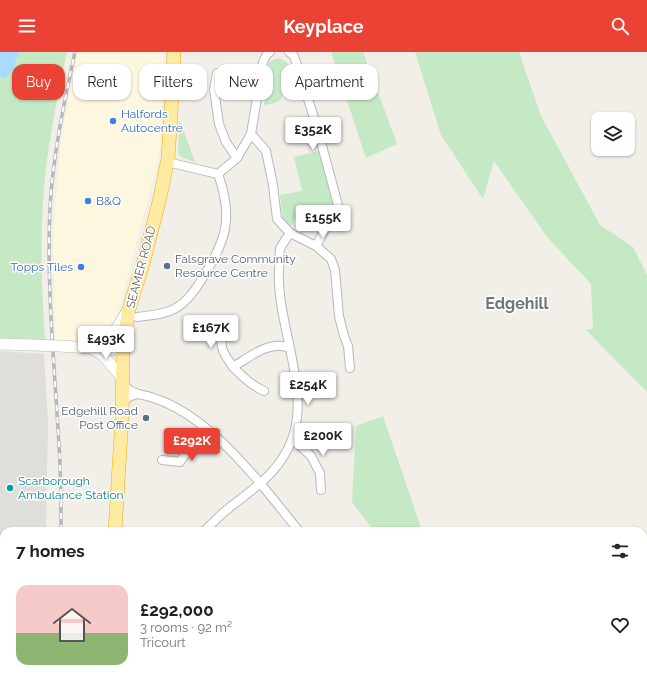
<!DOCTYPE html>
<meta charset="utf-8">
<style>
:root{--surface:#fff;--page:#f6f6f6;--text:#202124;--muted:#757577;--accent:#ea4335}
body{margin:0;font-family:Raleway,sans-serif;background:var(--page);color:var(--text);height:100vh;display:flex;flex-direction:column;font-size:15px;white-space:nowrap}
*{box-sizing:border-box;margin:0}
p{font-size:13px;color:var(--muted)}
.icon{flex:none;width:22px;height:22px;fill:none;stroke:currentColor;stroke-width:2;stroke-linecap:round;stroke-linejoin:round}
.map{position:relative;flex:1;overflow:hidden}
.drawer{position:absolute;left:0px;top:475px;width:647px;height:156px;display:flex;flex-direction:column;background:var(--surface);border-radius:12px 12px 0 0;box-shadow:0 1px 3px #0004}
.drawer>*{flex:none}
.guide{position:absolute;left:12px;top:12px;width:400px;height:36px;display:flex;gap:8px}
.tools{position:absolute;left:591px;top:60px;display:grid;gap:8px}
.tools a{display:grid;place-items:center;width:44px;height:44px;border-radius:8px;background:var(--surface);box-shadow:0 1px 3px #0004;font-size:20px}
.price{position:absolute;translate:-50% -34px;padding:0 9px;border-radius:4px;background:#fff;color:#222;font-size:13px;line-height:26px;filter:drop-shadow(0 1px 2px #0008)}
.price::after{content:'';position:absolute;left:50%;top:24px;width:12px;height:9px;margin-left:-6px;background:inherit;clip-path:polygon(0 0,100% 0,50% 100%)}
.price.current{background:var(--accent);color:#fff}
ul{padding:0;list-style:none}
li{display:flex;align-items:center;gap:12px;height:100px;padding:0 16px}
li span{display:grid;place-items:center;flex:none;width:112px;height:80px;border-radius:12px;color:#555}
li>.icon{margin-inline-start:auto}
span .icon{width:48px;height:48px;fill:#fffc;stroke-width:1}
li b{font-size:17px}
h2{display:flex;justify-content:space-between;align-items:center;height:48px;padding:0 16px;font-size:17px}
.chip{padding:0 14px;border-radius:12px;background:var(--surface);box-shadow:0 1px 3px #0004;font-size:14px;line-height:36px}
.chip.current{background:var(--accent);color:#fff}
header{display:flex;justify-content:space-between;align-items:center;height:52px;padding:0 16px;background:var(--accent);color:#fff;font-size:18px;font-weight:700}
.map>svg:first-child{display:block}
</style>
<header><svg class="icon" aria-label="menu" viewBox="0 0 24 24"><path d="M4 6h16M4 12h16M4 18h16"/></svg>Keyplace<svg class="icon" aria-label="search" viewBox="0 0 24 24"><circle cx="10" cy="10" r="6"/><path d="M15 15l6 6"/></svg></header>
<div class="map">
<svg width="647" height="631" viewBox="0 0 647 631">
<rect width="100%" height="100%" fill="#f1efe8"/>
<polygon fill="#fef7e0" points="77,0 164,0 161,88 158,110 119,258 116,270 107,281 84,290 55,288 53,181 61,88"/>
<polygon fill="#e0deda" points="0,299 44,302 48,372 46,479 4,479 4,627 44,627 44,631 0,631"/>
<polygon fill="#e1ded6" points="355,629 356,631 288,631"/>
<g fill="#c5e8c5">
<path d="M0 0H67C59 36 52 72 47 108 39 167 41 228 45 287L0 286Z"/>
<polygon points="331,0 363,0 397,92 366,106"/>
<polygon points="415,0 519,0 541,64 600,173 633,195 647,223 647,340 586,278 593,277 591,232 547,185 494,109 483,147 441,83"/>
<path d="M280 6 293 15 296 22C278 27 288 39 280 48 276 52 269 52 264 53L267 17 269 10 275 7Z"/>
<polygon points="179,69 182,74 195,110 181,105 178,101"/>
<polygon points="319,99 335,153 325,173 300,160 289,177 283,167 280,143 302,139 294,105"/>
<polygon points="383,364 422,479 374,479 352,450 356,374"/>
<polygon points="643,544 647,545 647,631 431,631 409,629 410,627 643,627"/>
</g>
<polygon fill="#aadaff" points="0,0 20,0 16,6 14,16 6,25 0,25"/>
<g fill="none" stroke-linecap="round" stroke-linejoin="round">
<defs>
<g id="minor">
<polyline points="289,0 294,4 317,75 338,153 316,194"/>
<polyline points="217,21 214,37 219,72 226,90 237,106"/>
<polyline points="251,82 266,99 273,133 277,167 290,181 316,194 331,207 335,218 339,264 344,284 348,294 350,316"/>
<polyline points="218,122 237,106 251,82 263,10 267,2 270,0"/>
<path d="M137 265C150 263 164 263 176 256 187 250 196 237 202 227 226 189 234 166 218 122L167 110"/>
<path d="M226 274C218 294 221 298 233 315"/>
<path d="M264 339C251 333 243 325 233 315 248 306 271 287 289 296"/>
<path d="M138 342C204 353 259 430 299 479"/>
<polyline points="123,352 128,345 138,342 129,338 123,331"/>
<polyline points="293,387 311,404 320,421 321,438"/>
<polyline points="162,408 180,410 204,375"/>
<path d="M204 479C211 473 217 466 224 460 246 442 271 427 285 402 318 348 276 278 279 218 280 211 279 203 280 197 282 192 287 186 290 181"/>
</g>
<g id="secondary">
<polyline points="0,292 32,293"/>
<polyline points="60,294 123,298"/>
<polyline points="80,295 108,286 117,276 128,258"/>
<polyline points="93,297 103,303 123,327"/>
</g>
<g id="trunk">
<polyline points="115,479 122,366 123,298 125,282 129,257 143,212 160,146 168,106 171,61 174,0"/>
<polyline points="139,631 140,627"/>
</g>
</defs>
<use href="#minor" stroke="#b5b8bc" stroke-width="10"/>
<use href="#secondary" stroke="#b6babf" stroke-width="12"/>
<use href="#trunk" stroke="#f9ab00" stroke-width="14"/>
<use href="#minor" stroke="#fff" stroke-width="8"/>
<use href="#secondary" stroke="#fff" stroke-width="11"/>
<use href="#trunk" stroke="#feeaa1" stroke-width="13"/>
<defs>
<g id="rail">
<path d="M61 479C61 457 61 435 60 412 56 327 46 241 50 155 53 103 64 51 75 0"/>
<polyline points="50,631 50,627"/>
</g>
</defs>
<use href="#rail" stroke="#b6b7b8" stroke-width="3.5"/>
<use href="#rail" stroke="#fff" stroke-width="2" stroke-dasharray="6" stroke-linecap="butt"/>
<defs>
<polyline id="secondary-bridge" points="32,293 60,294"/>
</defs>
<use href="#secondary-bridge" stroke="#b6babf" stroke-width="12" stroke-linecap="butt"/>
<use href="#secondary-bridge" stroke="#fff" stroke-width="11"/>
</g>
<g fill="#3f7fe0" stroke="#fff" stroke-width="1.5">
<circle cx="113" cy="69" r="4"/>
<circle cx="88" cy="149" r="4"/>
<circle cx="81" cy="215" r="4"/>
</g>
<g fill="#5c6f8a" stroke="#fff" stroke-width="1.5">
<circle cx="167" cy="214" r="4"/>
<circle cx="146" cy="366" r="4"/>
</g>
<circle fill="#0f9aa8" stroke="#fff" stroke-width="1.5" cx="10" cy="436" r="4"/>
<g text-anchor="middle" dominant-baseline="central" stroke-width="3" stroke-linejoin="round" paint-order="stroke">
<g font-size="12" fill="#366cbe" stroke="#fff" text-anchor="start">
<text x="121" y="62">Halfords<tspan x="121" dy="14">Autocentre</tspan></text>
<text x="96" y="149">B&amp;Q</text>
<text x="73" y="215" text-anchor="end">Topps Tiles</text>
</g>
<g font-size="12" fill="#4e5e75" stroke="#fff" text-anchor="start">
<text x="175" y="207">Falsgrave Community<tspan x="175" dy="14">Resource Centre</tspan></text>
<text x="138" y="359" text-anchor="end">Edgehill Road<tspan x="138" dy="14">Post Office</tspan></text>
</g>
<g font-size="12" fill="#5f6368" stroke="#fff">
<text transform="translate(141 215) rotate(-75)">SEAMER ROAD</text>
</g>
<g font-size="12" fill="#0d838f" stroke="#fff" text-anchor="start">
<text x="18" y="429">Scarborough<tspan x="18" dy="14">Ambulance Station</tspan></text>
</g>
<g font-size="16" font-weight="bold" fill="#70757a" stroke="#fff">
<text x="517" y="251">Edgehill</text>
</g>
</g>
</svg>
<div class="tools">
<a><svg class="icon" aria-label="layers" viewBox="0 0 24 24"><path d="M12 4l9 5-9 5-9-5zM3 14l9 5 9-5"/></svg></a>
</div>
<b class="price" style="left:313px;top:99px">£352K</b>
<b class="price" style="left:323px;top:187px">£155K</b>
<b class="price" style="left:211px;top:297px">£167K</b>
<b class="price" style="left:106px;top:308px">£493K</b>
<b class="price" style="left:308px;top:354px">£254K</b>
<b class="price" style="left:323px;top:405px">£200K</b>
<b class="price current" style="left:192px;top:410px">£292K</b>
<div class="guide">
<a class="chip current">Buy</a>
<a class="chip">Rent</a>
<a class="chip">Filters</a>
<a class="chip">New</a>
<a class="chip">Apartment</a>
</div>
<section class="drawer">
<h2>7 homes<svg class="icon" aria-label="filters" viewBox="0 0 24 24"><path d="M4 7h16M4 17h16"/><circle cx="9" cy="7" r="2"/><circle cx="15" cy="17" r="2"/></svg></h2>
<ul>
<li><span style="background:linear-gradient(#f6c9c9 60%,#8fb573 0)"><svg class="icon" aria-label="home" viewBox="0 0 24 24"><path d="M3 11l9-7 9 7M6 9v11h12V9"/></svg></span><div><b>£292,000</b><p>3 rooms · 92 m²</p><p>Tricourt</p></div><svg class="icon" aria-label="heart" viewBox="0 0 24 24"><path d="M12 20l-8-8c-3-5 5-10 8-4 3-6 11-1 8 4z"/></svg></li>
</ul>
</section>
</div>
